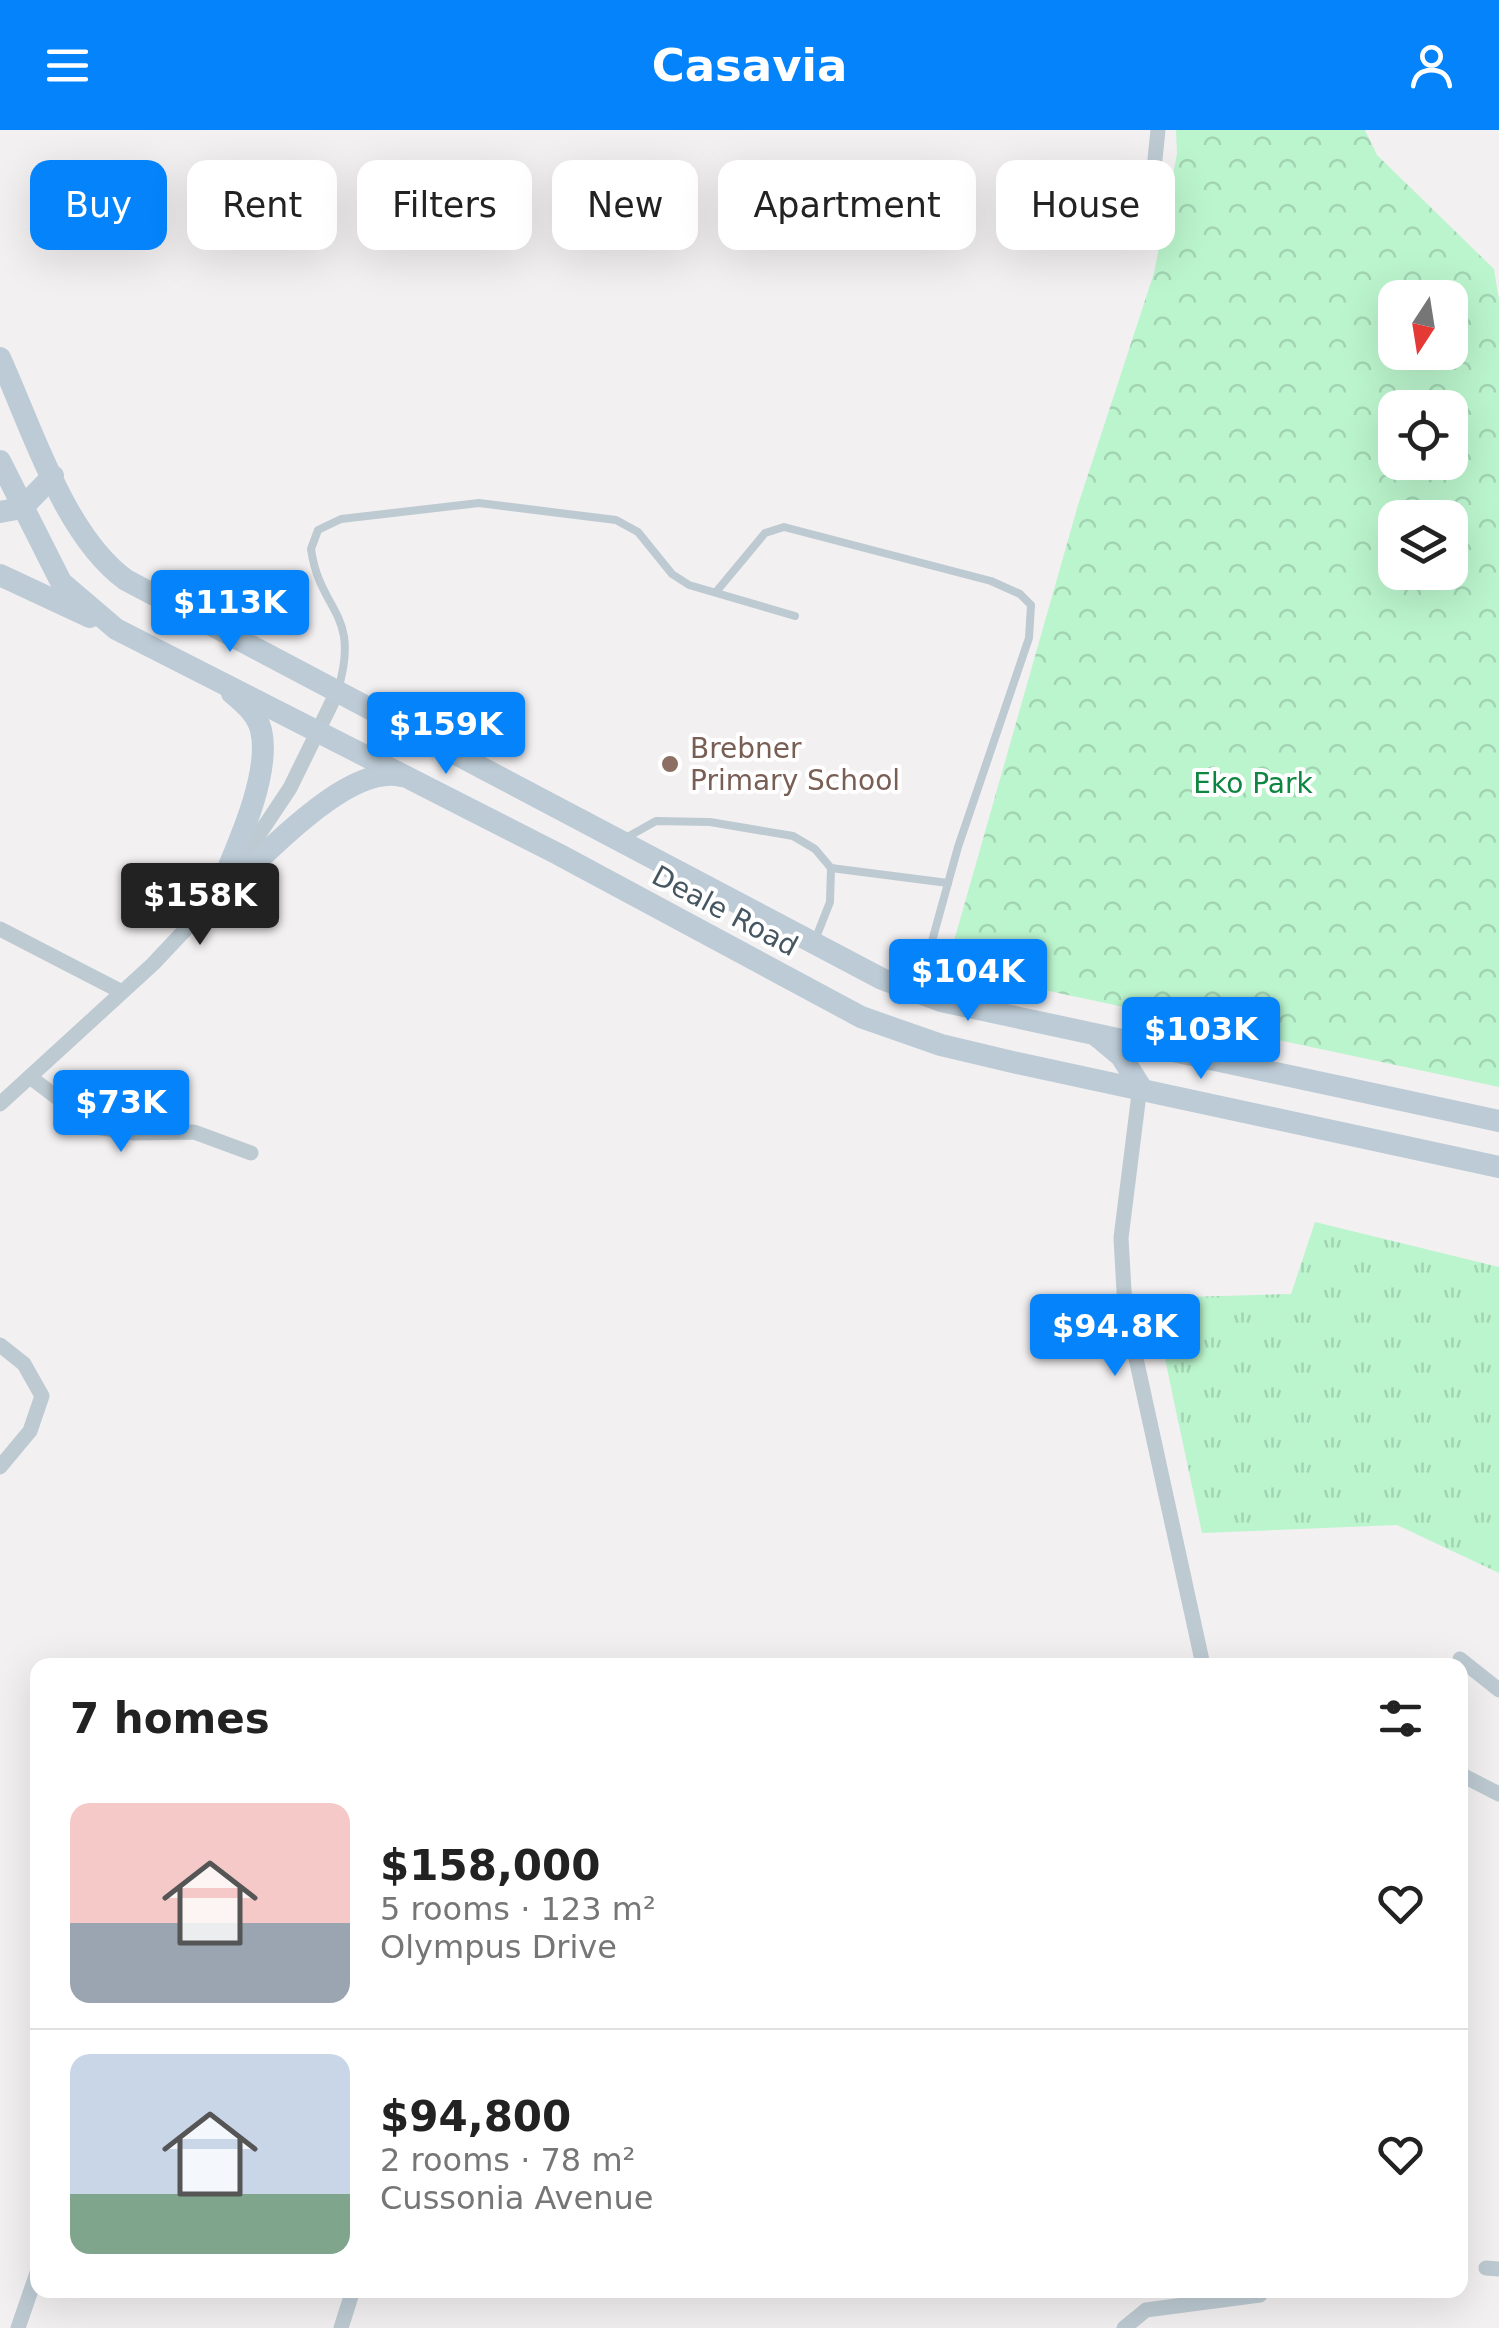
<!DOCTYPE html>
<meta charset="utf-8">
<style>
:root{--surface:#fff;--page:#f6f6f6;--text:#222;--muted:#767676;--line:#e0e0e0;--accent:#0483fa}
body{margin:0;font-family:"DejaVu Sans",sans-serif;background:var(--page);color:var(--text);height:100vh;display:flex;flex-direction:column;font-size:38px;white-space:nowrap}
*{box-sizing:border-box;margin:0}
p{font-size:32px;color:var(--muted)}
.icon{flex:none;width:55px;height:55px;fill:none;stroke:currentColor;stroke-width:2;stroke-linecap:round;stroke-linejoin:round}
.map{position:relative;flex:1;overflow:hidden}
.sheet{position:absolute;left:30px;top:1528px;width:1438px;height:640px;display:flex;flex-direction:column;background:var(--surface);border-radius:20px;box-shadow:0 10px 40px #0002}
.sheet>*{flex:none}
.hud{position:absolute;left:30px;top:30px;width:1440px;height:90px;display:flex;gap:20px}
.needle{width:65px;rotate:192deg}
.tools{position:absolute;left:1378px;top:150px;display:grid;gap:20px}
.tools a{display:grid;place-items:center;width:90px;height:90px;border-radius:20px;background:var(--surface);box-shadow:0 10px 40px #0002;font-size:50px}
.price{position:absolute;translate:-50% -85px;padding:0 22px;border-radius:10px;background:var(--accent);color:#fff;font-size:32px;line-height:65px;filter:drop-shadow(0 2px 5px #0008)}
.price::after{content:'';position:absolute;left:50%;top:60px;width:30px;height:22px;margin-left:-15px;background:inherit;clip-path:polygon(0 0,100% 0,50% 100%)}
.price.on{background:#222;color:#fff}
ul{padding:0;list-style:none}
li{display:flex;align-items:center;gap:30px;height:250px;padding:0 40px}
li+li{border-top:2px solid var(--line)}
li span{display:grid;place-items:center;flex:none;width:280px;height:200px;border-radius:20px;color:#555}
li>.icon{margin-inline-start:auto}
span .icon{width:120px;height:120px;fill:#fffc;stroke-width:1}
li b{font-size:42px}
h2{display:flex;justify-content:space-between;align-items:center;height:120px;padding:0 40px;font-size:42px}
.chip{padding:0 35px;border-radius:20px;background:var(--surface);box-shadow:0 10px 40px #0002;font-size:35px;line-height:90px}
.chip.on{background:var(--accent);color:#fff}
header{display:flex;justify-content:space-between;align-items:center;height:130px;padding:0 40px;background:var(--accent);color:#fff;font-size:45px;font-weight:700}
.map>svg:first-child{display:block}
</style>
<header><svg class="icon" aria-label="menu" viewBox="0 0 24 24"><path d="M4 6h16M4 12h16M4 18h16"/></svg>Casavia<svg class="icon" aria-label="person" viewBox="0 0 24 24"><circle cx="12" cy="8" r="4"/><path d="M4 21q1-7 8-7t8 7"/></svg></header>
<div class="map">
<svg width="1499" height="2198" viewBox="0 0 1499 2198">
<defs>
<pattern id="grass-tufts" width="24" height="20" patternUnits="userSpaceOnUse" patternTransform="scale(2.5)"><rect width="24" height="20" fill="#bbf5cd"/><path d="M3 7l-1-3M5 7V3M7 7l1-3M15 17l-1-3M17 17v-4M19 17l1-3" fill="none" stroke="#a2d4b3"/></pattern>
<pattern id="forest-crowns" width="20" height="18" patternUnits="userSpaceOnUse" patternTransform="scale(2.5)"><rect width="20" height="18" fill="#bbf5cd"/><path d="M2 6a3 3 0 1 1 6 0M12 15a3 3 0 1 1 6 0" fill="none" stroke="#a2d4b3"/></pattern>
</defs>
<rect width="100%" height="100%" fill="#f3f0f1"/>
<polygon fill="url(#grass-tufts)" points="1315,1092 1499,1137 1499,1443 1397,1395 1202,1403 1152,1168 1291,1164"/>
<path fill="url(#forest-crowns)" fill-rule="evenodd" d="M1176 0H1365L1377 25 1494 139 1499 170V957L946 839 1078 375 1154 143 1177 24ZM1395 168H1450V222H1395ZM1395 278H1450V332H1395ZM1395 388H1450V442H1395Z"/>
<g fill="none" stroke-linecap="round" stroke-linejoin="round">
<g stroke="#bdcad2" stroke-width="8">
<polyline points="716,462 765,403 784,397 991,451 1020,464 1031,475 1029,508 958,717 919,858"/>
<path d="M338 560C361 481 320 483 311 419L318 400 341 389 479 373 616 390 638 402 672 444 689 455 795 486"/>
<polyline points="624,709 656,691 710,692 793,706 815,719 831,738 830,772 815,810"/>
<polyline points="831,738 948,753"/>
</g>
<g stroke="#bdcad2" stroke-width="15">
<polyline points="1154,39 1158,0"/>
<polyline points="236,739 290,658 338,560"/>
<polyline points="0,799 122,862"/>
<polyline points="30,947 96,997 134,1003 194,1002 251,1023"/>
<polyline points="1140,956 1121,1108 1125,1178 1203,1535"/>
<polyline points="0,974 153,834 217,766"/>
<polyline points="0,1215 24,1234 42,1266 30,1301 0,1337"/>
<polyline points="1460,1529 1499,1560"/>
<polyline points="1460,1644 1499,1664"/>
<polyline points="1486,2138 1499,2139"/>
<polyline points="18,2198 38,2140"/>
<polyline points="341,2198 353,2160"/>
<polyline points="1124,2198 1146,2180 1260,2165"/>
</g>
<g stroke="#bccbd6" stroke-width="22">
<path d="M0 228C32 298 64 405 126 450L882 849 941 871 1499 991"/>
<polyline points="0,331 61,452 116,499 558,724 861,887 941,915 1017,933 1499,1037"/>
<polyline points="0,382 22,378 53,346"/>
<polyline points="0,445 90,487"/>
<path d="M216 767C233 725 272 646 261 600 257 584 244 573 232 563"/>
<path d="M214 771C258 735 344 632 402 646"/>
<polyline points="1097,906 1121,926 1140,956"/>
</g>
</g>
<circle fill="#8d6e63" stroke="#fff" stroke-width="4" cx="670" cy="634" r="10"/>
<g text-anchor="middle" dominant-baseline="central" stroke-width="8" stroke-linejoin="round" paint-order="stroke">
<g font-size="28" fill="#785e54" stroke="#fff" text-anchor="start">
<text x="690" y="618">Brebner<tspan x="690" dy="32">Primary School</tspan></text>
</g>
<g font-size="28" fill="#0c8640" stroke="#fff">
<text x="1253" y="653">Eko Park</text>
</g>
<g font-size="28" fill="#465661" stroke="#fff">
<text transform="translate(725 781) rotate(28)">Deale Road</text>
</g>
</g>
</svg>
<div class="tools">
<a><svg class="needle" viewBox="-14 -14 28 28"><path d="M0-13l5 13h-10z" fill="#e53935"/><path d="M0 13l5-13h-10z" fill="#767676"/></svg></a>
<a><svg class="icon" aria-label="locate" viewBox="0 0 24 24"><circle cx="12" cy="12" r="6"/><path d="M12 2v4M12 18v4M2 12h4M18 12h4"/></svg></a>
<a><svg class="icon" aria-label="layers" viewBox="0 0 24 24"><path d="M12 4l9 5-9 5-9-5zM3 14l9 5 9-5"/></svg></a>
</div>
<b class="price" style="left:230px;top:525px">$113K</b>
<b class="price" style="left:446px;top:647px">$159K</b>
<b class="price on" style="left:200px;top:818px">$158K</b>
<b class="price" style="left:968px;top:894px">$104K</b>
<b class="price" style="left:1201px;top:952px">$103K</b>
<b class="price" style="left:121px;top:1025px">$73K</b>
<b class="price" style="left:1115px;top:1249px">$94.8K</b>
<div class="hud">
<a class="chip on">Buy</a>
<a class="chip">Rent</a>
<a class="chip">Filters</a>
<a class="chip">New</a>
<a class="chip">Apartment</a>
<a class="chip">House</a>
</div>
<section class="sheet">
<h2>7 homes<svg class="icon" aria-label="filters" viewBox="0 0 24 24"><path d="M4 7h16M4 17h16"/><circle cx="9" cy="7" r="2"/><circle cx="15" cy="17" r="2"/></svg></h2>
<ul>
<li><span style="background:linear-gradient(#f6c9c9 60%,#9aa5b1 0)"><svg class="icon" aria-label="home" viewBox="0 0 24 24"><path d="M3 11l9-7 9 7M6 9v11h12V9"/></svg></span><div><b>$158,000</b><p>5 rooms · 123 m²</p><p>Olympus Drive</p></div><svg class="icon" aria-label="heart" viewBox="0 0 24 24"><path d="M12 20l-8-8c-3-5 5-10 8-4 3-6 11-1 8 4z"/></svg></li>
<li><span style="background:linear-gradient(#c9d6e8 70%,#7fa58c 0)"><svg class="icon" aria-label="home" viewBox="0 0 24 24"><path d="M3 11l9-7 9 7M6 9v11h12V9"/></svg></span><div><b>$94,800</b><p>2 rooms · 78 m²</p><p>Cussonia Avenue</p></div><svg class="icon" aria-label="heart" viewBox="0 0 24 24"><path d="M12 20l-8-8c-3-5 5-10 8-4 3-6 11-1 8 4z"/></svg></li>
</ul>
</section>
</div>
